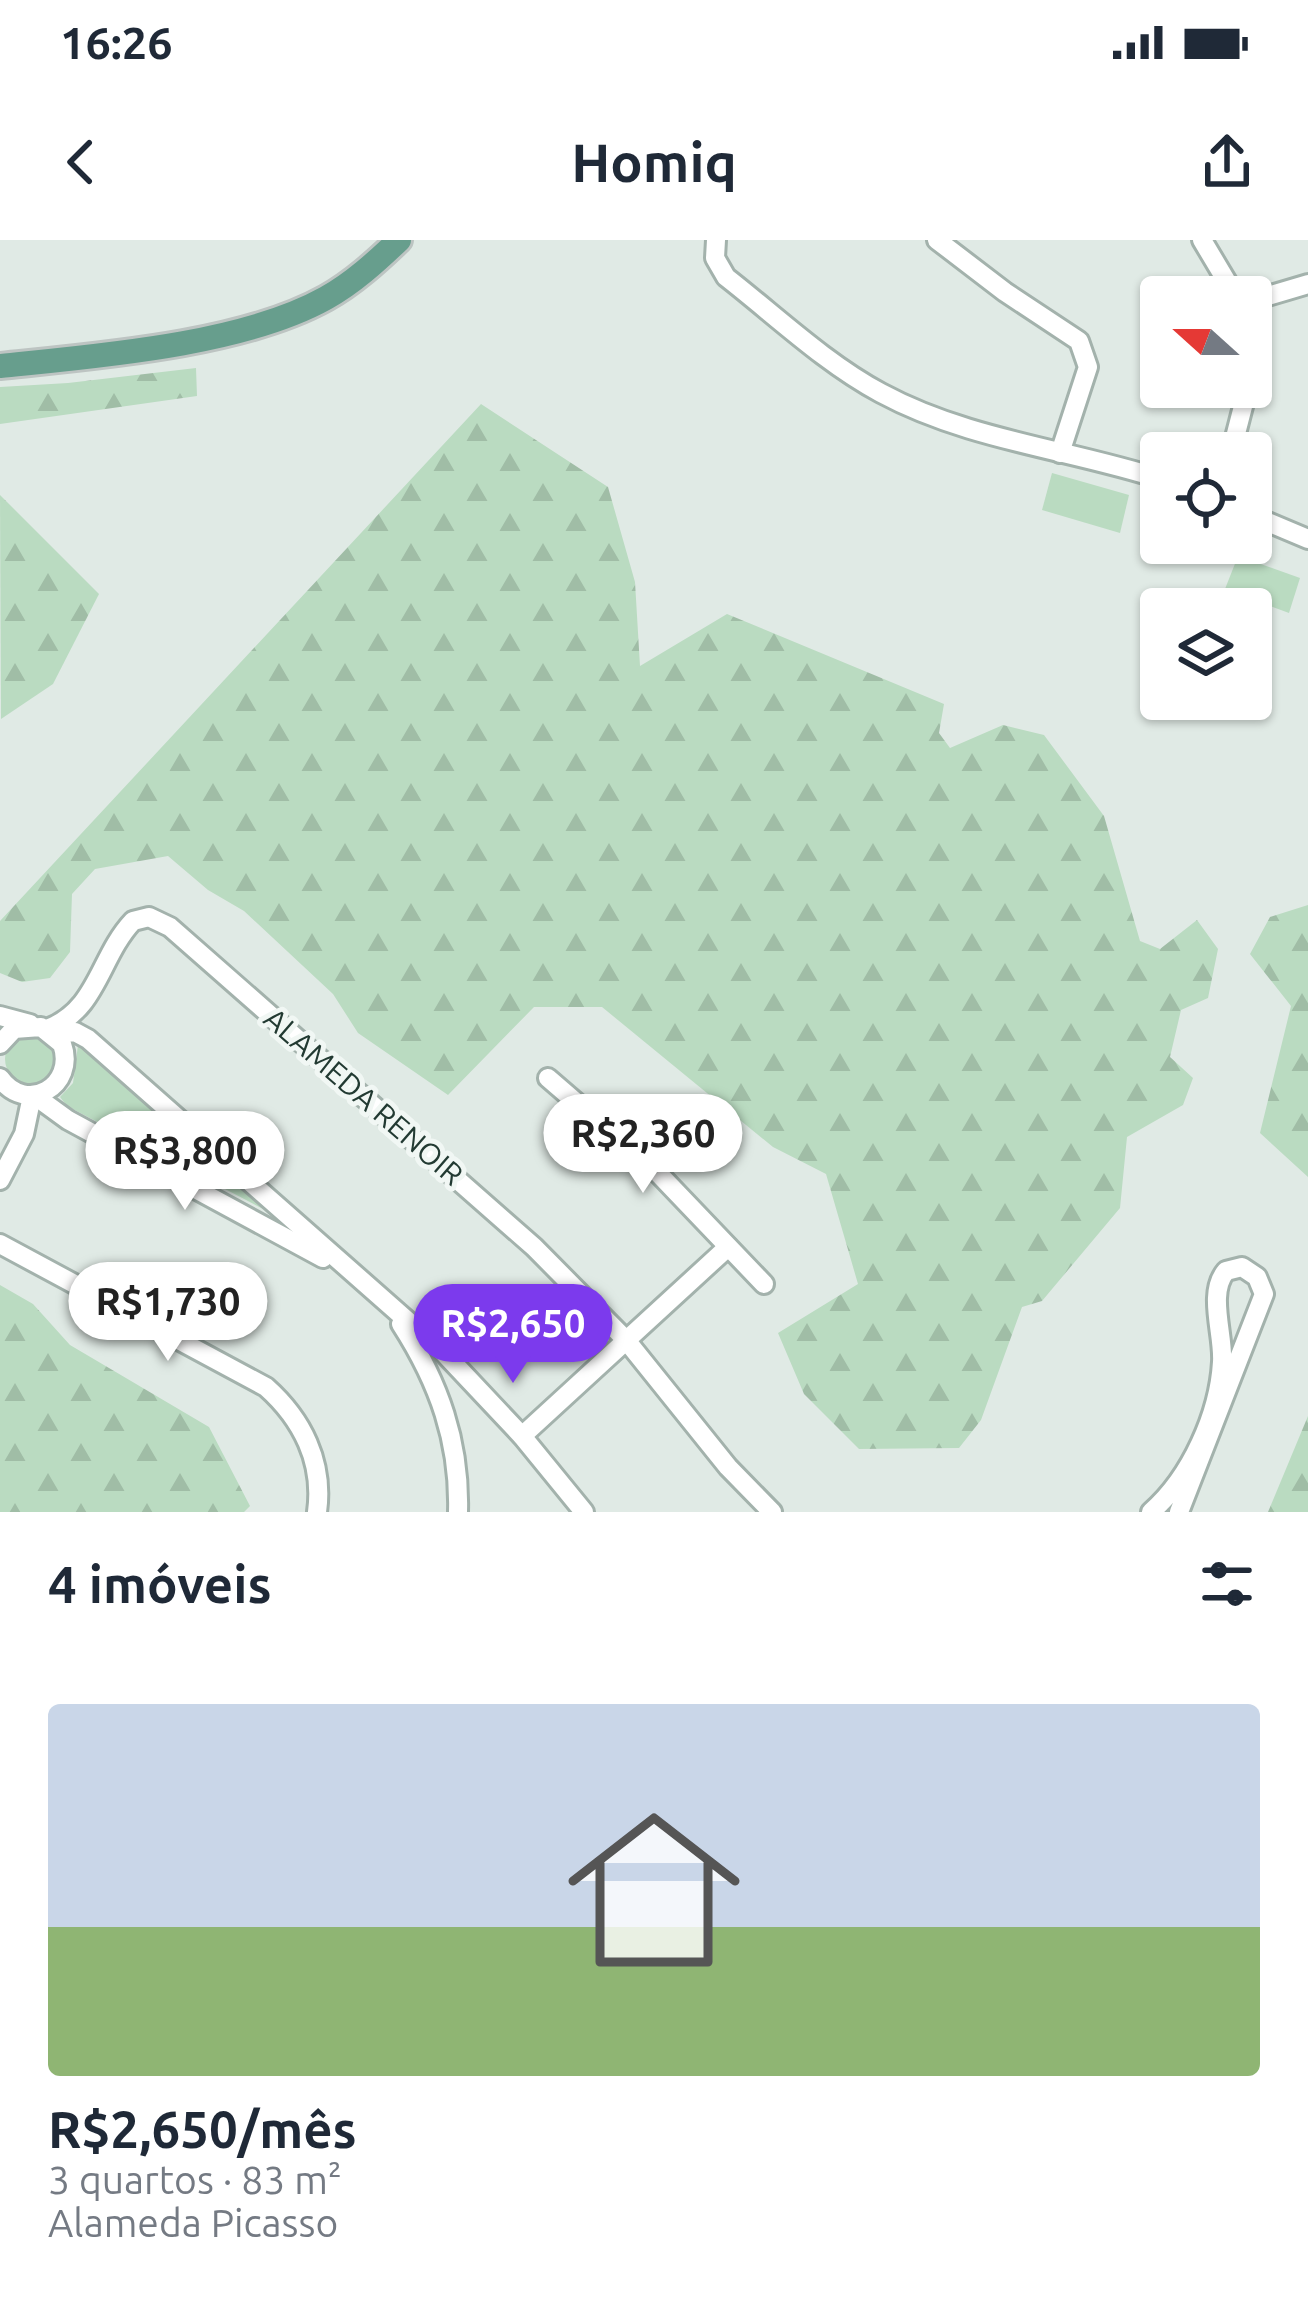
<!DOCTYPE html>
<html lang="pt">
<meta charset="utf-8">
<style>
:root{--surface:#fff;--page:#f2f2f3;--text:#1f2937;--muted:#747a83;--accent:#7c3aed}
body{margin:0;font-family:Ubuntu,sans-serif;background:var(--page);color:var(--text);height:100vh;display:flex;flex-direction:column;font-size:45px;white-space:nowrap}
*{box-sizing:border-box;margin:0}
p{font-size:39px;color:var(--muted)}
.icon{flex:none;width:66px;height:66px;fill:none;stroke:currentColor;stroke-width:2;stroke-linecap:round;stroke-linejoin:round}
.map{position:relative;height:1272px;overflow:hidden}
.panel{display:flex;flex-direction:column;background:var(--surface);flex:1}
.panel>*{flex:none}
.needle{width:78px;rotate:291deg}
.tools{position:absolute;left:1140px;top:36px;display:grid;gap:24px}
.tools a{display:grid;place-items:center;width:132px;height:132px;border-radius:12px;background:var(--surface);box-shadow:0 3px 9px #0004;font-size:60px}
.price{position:absolute;translate:-50% -102px;padding:0 27px;border-radius:42px;background:#fff;color:#222;font-size:39px;line-height:78px;filter:drop-shadow(0 3px 6px #0008)}
.price::after{content:'';position:absolute;left:50%;top:72px;width:36px;height:27px;margin-left:-18px;background:inherit;clip-path:polygon(0 0,100% 0,50% 100%)}
.price.active{background:var(--accent);color:#fff}
ul{padding:0;list-style:none}
li{display:grid;align-content:center;gap:24px;height:636px;padding:0 48px}
li span{display:grid;place-items:center;height:372px;border-radius:12px;color:#555}
li>.icon{margin-inline-start:auto}
span .icon{width:216px;height:216px;fill:#fffc;stroke-width:1}
li b{font-size:51px}
h2{display:flex;justify-content:space-between;align-items:center;height:144px;padding:0 48px;font-size:51px}
.status{display:flex;justify-content:space-between;align-items:center;height:84px;padding:0 60px;background:var(--surface);direction:ltr}
.status svg{height:33px;fill:currentColor}
header{display:flex;justify-content:space-between;align-items:center;height:156px;padding:0 48px;background:var(--surface);font-size:54px;font-weight:600}
.map>svg:first-child{display:block}
</style>
<div class="status"><b>16:26</b><svg viewBox="0 0 49 12"><path d="M0 12V9h3v3zM5 12V6h3v6zM10 12V3h3v9zM15 12V0h3v12zM26 1h20v11H26zM47 4h2v5h-2z"/></svg></div>
<header><svg class="icon" aria-label="back" viewBox="0 0 24 24"><path d="M15 5l-7 7 7 7"/></svg>Homiq<svg class="icon" aria-label="share" viewBox="0 0 24 24"><path d="M12 15V3M7 8l5-5 5 5M5 13v7h14v-7"/></svg></header>
<div class="map">
<svg width="1308" height="1272" viewBox="0 0 1308 1272">
<defs>
<pattern id="forest-firs" width="22" height="20" patternUnits="userSpaceOnUse" patternTransform="scale(3)"><rect width="22" height="20" fill="#badbc1"/><path d="M5 1l3.5 6h-7zM16 11l3.5 6h-7z" fill="#a0bda6"/></pattern>
</defs>
<rect width="100%" height="100%" fill="#e0eae5"/>
<g fill="url(#forest-firs)">
<polygon points="196,128 197,156 0,184 0,147 68,143"/>
<polygon points="481,164 608,247 635,342 640,426 727,374 944,464 939,493 950,508 1003,485 1044,495 1104,576 1140,701 1160,709 1197,680 1218,709 1208,758 1181,770 1170,817 1193,838 1183,865 1127,897 1120,968 1042,1061 1022,1067 981,1180 959,1208 859,1209 804,1154 778,1093 858,1044 826,934 773,907 602,767 534,767 448,855 358,793 333,754 244,671 208,650 168,616 95,629 72,654 70,712 50,738 22,742 0,733 0,681"/>
<polygon points="0,255 99,354 53,444 1,479"/>
<polygon points="1308,665 1308,937 1260,893 1291,766 1250,714 1270,677"/>
<polygon points="0,1045 33,1064 70,1105 209,1187 250,1266 244,1272 0,1272"/>
<polygon points="1308,1176 1308,1272 1268,1272"/>
</g>
<g fill="#badbc1">
<polygon points="1052,233 1129,255 1120,293 1042,270"/>
<polygon points="1238,316 1300,338 1289,373 1225,349"/>
<circle cx="31" cy="819" r="26"/>
<polygon points="78,805 86,806 266,964 263,969 67,866 60,857 73,843"/>
</g>
<g fill="none" stroke-linecap="round" stroke-linejoin="round">
<defs>
<g id="minor">
<path d="M716 0 715 18 726 37C776 76 825 123 881 153 968 200 1068 209 1161 239"/>
<polyline points="937,0 1005,52 1079,101 1088,127 1060,213"/>
<polyline points="1202,0 1236,57"/>
<polyline points="1251,61 1308,44"/>
<polyline points="1231,213 1248,147"/>
<polyline points="1251,275 1308,299"/>
<polyline points="0,776 30,784"/>
<path d="M47 789C98 770 99 717 133 681L149 677 170 687 534 1007 626 1100 728 1227 772 1272"/>
<polyline points="54,794 75,792 88,799 444,1113 522,1196 584,1272"/>
<path d="M0 804 14 789 41 787 62 804C77 846 26 875 0 838"/>
<polyline points="548,838 657,932 764,1044"/>
<polyline points="35,856 68,880 323,1018"/>
<polyline points="0,940 24,894 32,856"/>
<path d="M0 1004 266 1147C302 1179 324 1222 317 1272"/>
<path d="M401 1084C439 1143 460 1202 458 1272"/>
<polyline points="522,1196 728,1007"/>
<path d="M1151 1272C1191 1237 1219 1174 1222 1122 1224 1095 1207 1053 1226 1031L1242 1027 1257 1037 1264 1054 1179 1272"/>
</g>
<path id="major" d="M0 126C97 116 242 105 326 58 353 43 377 21 399 0"/>
</defs>
<use href="#minor" stroke="#a3b2ac" stroke-width="24"/>
<use href="#major" stroke="#bdc4c2" stroke-width="30"/>
<use href="#minor" stroke="#fff" stroke-width="18"/>
<use href="#major" stroke="#679e8d" stroke-width="24"/>
</g>
<g text-anchor="middle" dominant-baseline="central" stroke-width="10" stroke-linejoin="round" paint-order="stroke">
<g font-size="30" fill="#223a32" stroke="#f1f7f4">
<text transform="translate(364 856) rotate(41)">ALAMEDA RENOIR</text>
</g>
</g>
</svg>
<div class="tools">
<a><svg class="needle" viewBox="-14 -14 28 28"><path d="M0-13l5 13h-10z" fill="#e53935"/><path d="M0 13l5-13h-10z" fill="#747a83"/></svg></a>
<a><svg class="icon" aria-label="locate" viewBox="0 0 24 24"><circle cx="12" cy="12" r="6"/><path d="M12 2v4M12 18v4M2 12h4M18 12h4"/></svg></a>
<a><svg class="icon" aria-label="layers" viewBox="0 0 24 24"><path d="M12 4l9 5-9 5-9-5zM3 14l9 5 9-5"/></svg></a>
</div>
<b class="price" style="left:643px;top:956px">R$2,360</b>
<b class="price" style="left:185px;top:973px">R$3,800</b>
<b class="price" style="left:168px;top:1124px">R$1,730</b>
<b class="price active" style="left:513px;top:1146px">R$2,650</b>
</div>
<section class="panel">
<h2>4 imóveis<svg class="icon" aria-label="filters" viewBox="0 0 24 24"><path d="M4 7h16M4 17h16"/><circle cx="9" cy="7" r="2"/><circle cx="15" cy="17" r="2"/></svg></h2>
<ul>
<li><span style="background:linear-gradient(#c9d6e8 60%,#8fb573 0)"><svg class="icon" aria-label="home" viewBox="0 0 24 24"><path d="M3 11l9-7 9 7M6 9v11h12V9"/></svg></span><div><b>R$2,650/mês</b><p>3 quartos · 83 m²</p><p>Alameda Picasso</p></div></li>
</ul>
</section>
